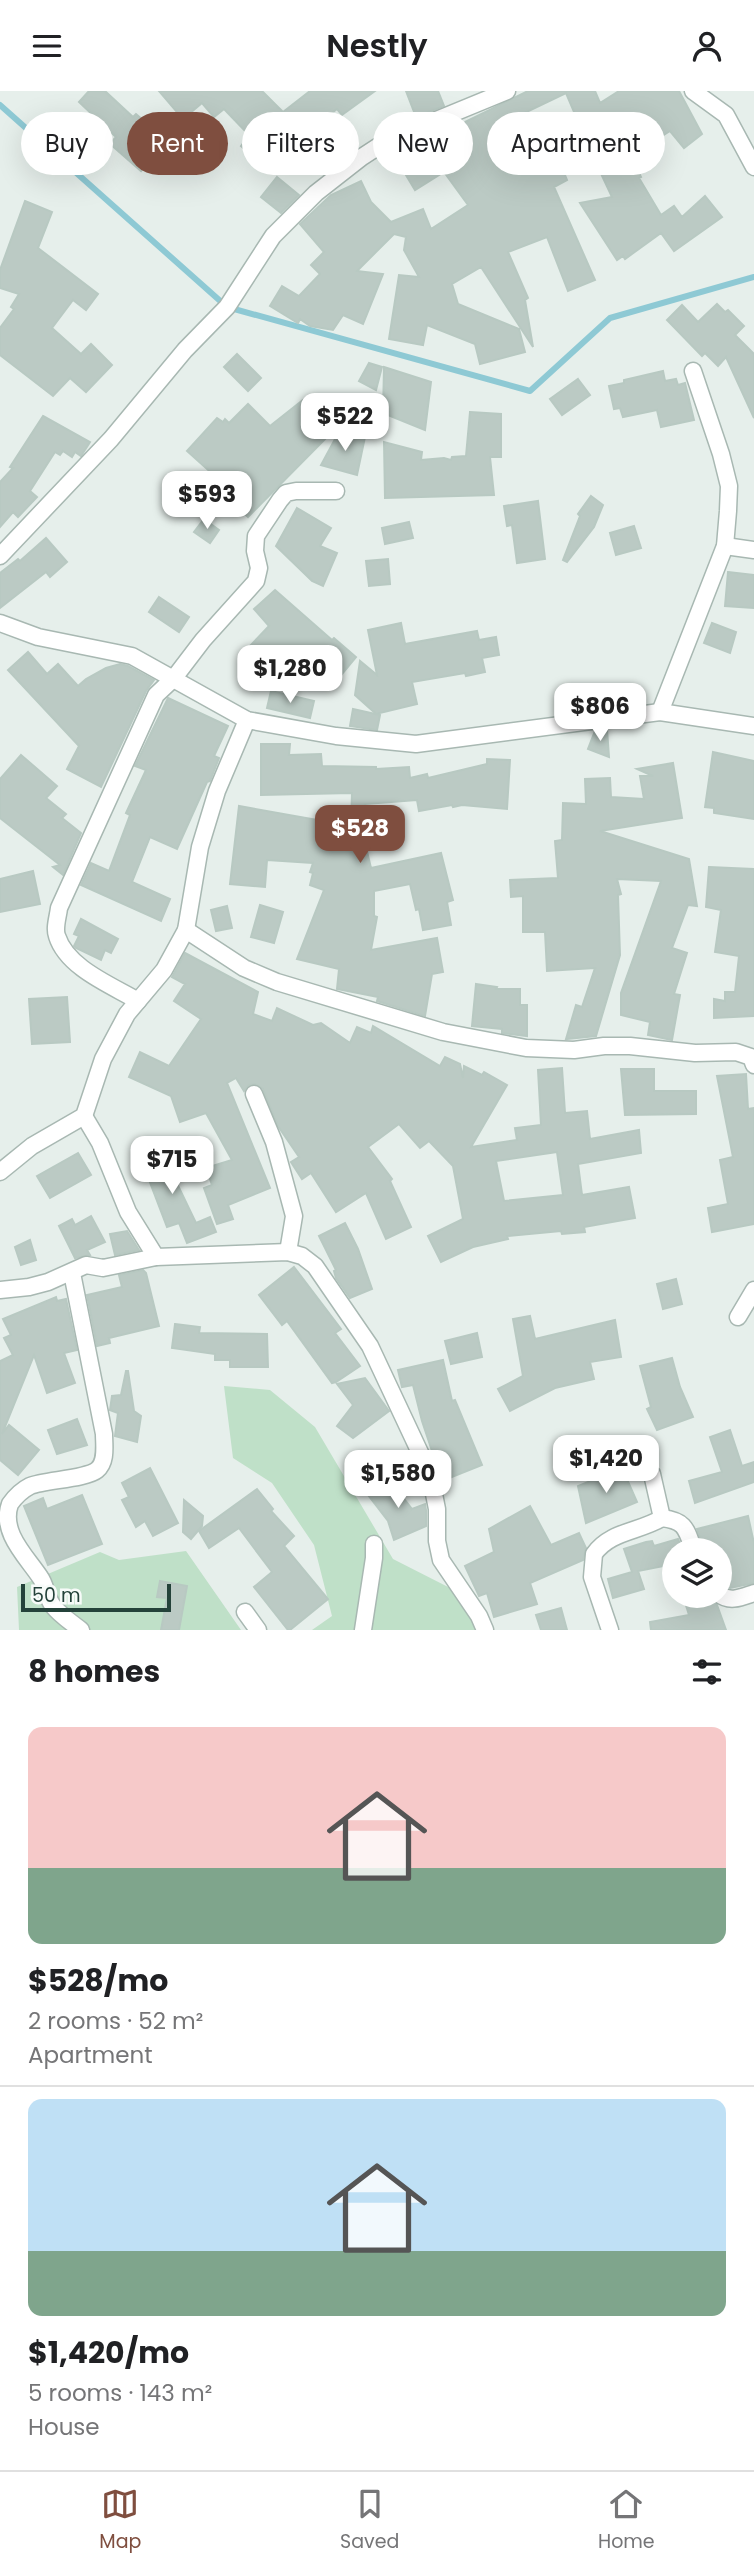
<!DOCTYPE html>
<meta charset="utf-8">
<style>
:root{--surface:#fff;--page:#f6f6f6;--text:#202124;--muted:#757577;--line:#e0e0e0;--accent:#7f4e3f}
body{margin:0;font-family:Poppins,sans-serif;background:var(--page);color:var(--text);height:100vh;display:flex;flex-direction:column;font-size:26px;white-space:nowrap}
*{box-sizing:border-box;margin:0}
p{font-size:23px;color:var(--muted)}
.icon{flex:none;width:38px;height:38px;fill:none;stroke:currentColor;stroke-width:2;stroke-linecap:round;stroke-linejoin:round}
.map{position:relative;height:1539px;overflow:hidden}
.side{display:flex;flex-direction:column;background:var(--surface);flex:1}
.side>*{flex:none}
.top-card{position:absolute;left:21px;top:21px;width:712px;height:63px;display:flex;gap:14px}
.buttons{position:absolute;left:662px;top:1447px;display:grid;gap:14px}
.buttons a{display:grid;place-items:center;width:70px;height:70px;border-radius:50%;background:var(--surface);box-shadow:0 7px 28px #0002;font-size:35px}
.scale{position:absolute;left:21px;bottom:18px;width:150px;box-sizing:border-box;padding-left:7px;border:4px solid #24423a;border-top:0;font-size:19px;line-height:24px;white-space:nowrap;color:#24423a;-webkit-text-stroke:5px #f7fbf9;paint-order:stroke}
.price{position:absolute;translate:-50% -60px;padding:0 16px;border-radius:14px;background:#fff;color:#222;font-size:23px;line-height:46px;filter:drop-shadow(0 2px 4px #0008)}
.price::after{content:'';position:absolute;left:50%;top:42px;width:21px;height:16px;margin-left:-10px;background:inherit;clip-path:polygon(0 0,100% 0,50% 100%)}
.price.active{background:var(--accent);color:#fff}
ul{padding:0;list-style:none}
li{display:grid;align-content:center;gap:14px;height:371px;padding:0 28px}
li+li{border-top:2px solid var(--line)}
li span{display:grid;place-items:center;height:217px;border-radius:14px;color:#555}
li>.icon{margin-inline-start:auto}
span .icon{width:126px;height:126px;fill:#fffc;stroke-width:1}
li b{font-size:30px}
h2{display:flex;justify-content:space-between;align-items:center;height:84px;padding:0 28px;font-size:30px}
.pill{padding:0 24px;border-radius:32px;background:var(--surface);box-shadow:0 7px 28px #0002;font-size:24px;line-height:63px}
.pill.active{background:var(--accent);color:#fff}
header{display:flex;justify-content:space-between;align-items:center;height:91px;padding:0 28px;background:var(--surface);font-size:32px;font-weight:600}
.dock{display:flex;justify-content:space-around;align-items:center;height:98px;border-top:2px solid var(--line);background:var(--surface);font-size:19px;color:var(--muted)}
.dock a{display:grid;justify-items:center;gap:4px}
.dock .active{color:var(--accent)}
.map>svg:first-child{display:block}
</style>
<header><svg class="icon" aria-label="menu" viewBox="0 0 24 24"><path d="M4 6h16M4 12h16M4 18h16"/></svg>Nestly<svg class="icon" aria-label="person" viewBox="0 0 24 24"><circle cx="12" cy="8" r="4"/><path d="M4 21q1-7 8-7t8 7"/></svg></header>
<div class="map">
<svg width="754" height="1539" viewBox="0 0 754 1539">
<rect width="100%" height="100%" fill="#e6efeb"/>
<g fill="#bfe0c8">
<polygon points="224,1295 270,1299 315,1336 393,1468 454,1499 479,1539 312,1539 332,1525 314,1454 272,1392 233,1367"/>
<polygon points="186,1460 241,1539 19,1539 17,1496 100,1461 119,1469"/>
</g>
<g fill="none" stroke-linecap="round" stroke-linejoin="round">
<polyline stroke="#8ec9d4" stroke-width="6" points="0,14 227,216 530,300 610,227 754,186"/>
</g>
<g fill="#bbcac4" stroke="#b8c9c2" stroke-width="2" fill-rule="evenodd">
<polygon points="89,0 105,0 133,26 136,23 167,49 141,80 110,53 116,46 79,11"/>
<polygon points="159,0 262,0 283,21 310,0 375,0 342,24 337,18 312,38 311,36 269,79 241,55 249,44 224,18 214,26 202,12 183,28"/>
<polygon points="406,0 438,0 444,15 416,26"/>
<path d="M528 0H595L600 12 619 0H679L702 43 684 57 670 40 631 65 641 86 639 87 661 124 674 115 682 126 705 105 722 126 674 160 661 142 625 168 623 165 617 169 580 112 612 106 589 57 558 67 567 89 554 96 595 189 568 200 547 146 508 161 528 207 525 209 533 256 481 176 452 193 458 213 519 238 525 261 480 273 475 253 427 234 423 254 389 248 399 184 419 186 404 159 406 146 394 143 357 180 383 183 363 233 343 224 333 239 310 235 300 228 298 232 270 215 282 195 299 205 320 183 311 174 324 161 300 133 331 104 361 90 371 111 391 131 423 118 431 138 468 114 444 81 415 99 403 79 419 70 414 62 427 53 424 46 452 34 453 37ZM566 2 583 42 533 57 518 25Z"/>
<polygon points="277,86 299,104 281,122 261,106"/>
<polygon points="25,110 52,121 38,157 98,203 86,219 73,209 52,237 81,263 91,253 112,274 86,301 70,287 53,305 0,264 0,237 14,218 11,216 19,203 0,197 0,179"/>
<polygon points="717,213 725,221 728,219 744,235 735,244 754,263 754,327 726,266 718,275 705,262 702,265 667,229 682,214 698,231"/>
<polygon points="237,263 261,287 248,300 224,276"/>
<polygon points="369,272 382,276 376,299 359,290"/>
<polygon points="384,276 431,291 425,339 383,322"/>
<polygon points="663,280 665,290 676,288 678,294 685,292 694,329 661,336 657,319 623,326 620,317 614,318 609,295 624,292 624,289"/>
<polygon points="578,288 590,304 562,324 550,308"/>
<polygon points="303,309 323,335 335,338 248,426 212,391 216,386 187,360 217,327 223,331 225,328 229,332 248,313 270,335"/>
<polygon points="470,321 501,323 501,366 490,366 494,404 385,407 384,351 422,361 421,369 444,367 451,369 452,366 466,365"/>
<polygon points="43,325 90,351 81,365 75,361 72,366 63,360 60,364 55,361 30,400 37,406 18,426 13,421 0,436 0,391 13,377 10,376"/>
<polygon points="340,339 365,346 357,384 321,374"/>
<polygon points="591,405 603,414 594,436 567,471 563,469 580,425 578,423"/>
<polygon points="538,410 545,468 517,472 512,434 507,435 504,415"/>
<polygon points="297,417 331,437 320,455 337,462 323,495 312,490 276,455"/>
<polygon points="204,428 219,439 210,452 194,441"/>
<polygon points="409,431 413,447 385,453 382,437"/>
<polygon points="634,435 641,457 616,464 610,442"/>
<polygon points="46,447 67,471 50,486 46,481 0,517 0,482 18,468 20,470"/>
<polygon points="388,468 390,493 369,495 366,470"/>
<polygon points="728,481 754,484 754,517 725,515"/>
<polygon points="275,499 332,549 334,547 356,566 337,589 308,563 304,568 300,564 282,585 250,555 269,535 254,518"/>
<polygon points="159,506 189,526 179,541 149,521"/>
<polygon points="401,532 405,553 477,540 479,549 496,546 499,564 482,567 485,581 466,585 465,582 412,591 417,613 376,623 355,604 360,570 377,584 368,539"/>
<polygon points="712,532 736,541 730,562 704,552"/>
<polygon points="28,561 47,583 58,573 78,595 86,588 106,577 120,573 128,575 154,589 146,600 101,696 67,678 79,655 8,579"/>
<polygon points="271,600 314,610 310,627 267,617"/>
<polygon points="168,607 228,635 214,665 219,667 210,690 207,691 177,758 150,746 132,791 170,808 161,830 81,794 91,772 109,780 130,724 126,722 146,679 135,675"/>
<polygon points="353,618 380,624 377,639 350,635"/>
<polygon points="607,638 609,666 588,658 595,640"/>
<polygon points="261,653 290,653 289,664 321,663 322,675 376,676 376,678 409,676 410,687 427,683 428,687 487,673 487,668 510,669 507,718 462,714 453,716 452,714 419,720 417,709 365,713 380,738 364,748 371,777 441,762 453,809 447,811 451,834 423,839 419,818 416,819 410,793 374,800 374,825 377,826 371,859 437,847 443,881 432,883 425,925 377,910 378,906 337,898 339,878 297,868 324,799 310,794 313,782 310,781 313,772 267,769 265,796 230,793 239,715 351,735 352,702 261,704"/>
<polygon points="713,661 754,670 754,728 714,722 714,717 705,716"/>
<polygon points="21,664 57,695 46,707 66,723 62,727 81,742 63,784 53,776 60,774 0,727 0,688"/>
<polygon points="673,672 682,727 600,740 689,768 697,815 688,814 672,857 687,862 674,903 680,904 672,949 648,944 650,931 621,924 621,902 661,790 617,788 621,803 618,804 620,864 596,945 566,948 576,914 582,916 595,877 547,880 545,841 523,841 523,805 511,806 510,789 558,787 555,750 562,749 563,712 586,713 585,688 610,687 611,706 644,708 640,685 653,685 637,678"/>
<polygon points="709,776 754,778 754,925 714,927 714,908 725,910 725,901 735,901 739,865 715,861 721,819 706,816"/>
<polygon points="33,780 40,813 0,821 0,788"/>
<polygon points="260,814 283,821 274,852 251,846"/>
<polygon points="227,815 232,837 216,840 211,819"/>
<polygon points="81,828 118,848 111,862 105,859 101,869 76,857 74,855 79,845 74,843"/>
<path d="M185 862 258 901 253 923 272 930 277 917 313 934 321 932 350 952 357 936 371 942 373 935 440 975 445 966 460 973 463 987 464 975 482 984 484 981 507 994 471 1056 517 1049 515 1037 541 1034 538 979 562 977 565 1022 587 1020 590 1048 639 1039 641 1062 578 1073 582 1104 629 1096 635 1127 584 1136 585 1141 562 1143 561 1140 507 1145 508 1148 473 1156 441 1171 428 1145 463 1128 453 1075 429 1050 420 1057 399 1033 368 1056 392 1088 390 1090 411 1136 386 1148 366 1102 336 1121 311 1082 302 1088 291 1071 299 1066 278 1035 263 998 255 993 249 994 244 1000 236 987 227 992 270 1097 228 1114 233 1128 217 1133 204 1097 212 1094 206 1077 232 1069 206 1022 180 1031 171 1005 129 986 140 961 169 975 201 928 174 910 185 893 172 886ZM557 1061 563 1104 504 1110 496 1070Z"/>
<polygon points="476,893 497,896 496,898 520,898 520,914 527,914 527,945 502,942 502,938 472,935"/>
<polygon points="67,906 70,951 32,953 29,908"/>
<polygon points="621,978 654,978 654,1000 696,1000 696,1023 625,1024"/>
<polygon points="746,983 748,1018 754,1017 754,1133 712,1141 708,1117 728,1113 720,1069 733,1066 717,985"/>
<polygon points="151,1053 158,1053 196,1132 210,1126 216,1141 187,1152 179,1132 167,1136 138,1060"/>
<polygon points="78,1062 91,1084 50,1107 37,1085"/>
<polygon points="91,1125 105,1151 87,1159 90,1164 75,1167 59,1135 72,1128 75,1134"/>
<polygon points="345,1132 358,1158 372,1198 350,1207 336,1187 334,1180 336,1179 319,1145"/>
<polygon points="127,1140 139,1159 115,1164 110,1143"/>
<polygon points="30,1149 36,1169 21,1174 15,1156"/>
<polygon points="294,1176 341,1238 335,1242 360,1275 336,1291 332,1292 287,1230 282,1234 259,1204"/>
<polygon points="143,1179 146,1182 159,1235 109,1247 110,1252 97,1255 87,1204 122,1196 119,1184"/>
<polygon points="676,1188 682,1213 663,1218 657,1193"/>
<polygon points="56,1206 57,1210 66,1208 77,1259 64,1262 75,1292 47,1302 34,1264 2,1343 9,1334 39,1359 18,1384 0,1369 0,1270 13,1264 4,1247 11,1244 3,1228"/>
<polygon points="530,1225 535,1248 615,1229 621,1266 590,1271 594,1288 555,1297 510,1320 498,1298 523,1285 513,1228"/>
<polygon points="175,1233 200,1236 199,1242 267,1243 268,1276 230,1276 230,1269 215,1269 215,1263 172,1257"/>
<polygon points="477,1242 482,1266 451,1273 445,1250"/>
<polygon points="672,1267 680,1296 693,1326 657,1339 647,1318 651,1316 640,1275"/>
<polygon points="443,1269 452,1310 455,1309 482,1374 442,1390 422,1330 413,1294 402,1296 398,1279"/>
<polygon points="126,1280 128,1280 134,1320 141,1325 137,1351 115,1345 118,1322 110,1319 112,1305 121,1304"/>
<polygon points="365,1287 389,1320 353,1347 337,1335 353,1314 337,1293"/>
<polygon points="77,1328 87,1354 57,1363 48,1339"/>
<polygon points="730,1339 742,1375 754,1371 754,1391 695,1412 689,1390 722,1381 710,1346"/>
<polygon points="150,1377 178,1432 153,1445 145,1430 136,1436 122,1409 129,1406 122,1392"/>
<polygon points="622,1377 637,1411 586,1432 578,1395"/>
<polygon points="388,1387 412,1418 425,1413 426,1419 426,1435 394,1449 388,1430 368,1404"/>
<polygon points="257,1398 273,1418 271,1420 294,1445 284,1455 328,1508 290,1539 288,1539 254,1496 272,1481 239,1437 209,1457 199,1440"/>
<polygon points="82,1404 102,1453 48,1474 24,1415 43,1407 47,1418"/>
<polygon points="184,1409 203,1425 202,1435 191,1448 183,1441"/>
<polygon points="530,1415 551,1454 579,1442 586,1457 583,1469 530,1492 537,1513 494,1526 487,1502 479,1505 465,1475 494,1461 489,1438"/>
<polygon points="748,1425 754,1452 754,1492 730,1497 719,1493 719,1460 704,1460 697,1438"/>
<polygon points="678,1448 683,1460 674,1460 674,1473 638,1480 644,1498 613,1507 608,1488 632,1481 624,1458 646,1451 652,1450 654,1455"/>
<polygon points="160,1490 187,1495 179,1539 161,1539 167,1507 157,1506"/>
<polygon points="692,1505 709,1505 717,1514 726,1539 651,1539 650,1531 689,1524 684,1508"/>
<polygon points="561,1517 567,1539 541,1539 536,1524"/>
</g>
<g fill="none" stroke-linecap="round" stroke-linejoin="round">
<defs>
<g id="street">
<polyline points="693,0 726,24 754,76"/>
<polyline points="725,455 754,459"/>
<polyline points="0,465 111,348 185,259 227,216 273,145 316,102 362,66 388,49 507,0"/>
<polyline points="0,532 38,546 132,565 247,629 336,645 416,653 660,621 754,635"/>
<polyline points="660,621 725,455 728,420 729,395 721,363 693,280"/>
<polyline points="186,839 244,877 277,891 443,941 526,957 574,959 604,955 630,955 695,962 736,961 751,966 754,974"/>
<path d="M138 910C111 894 67 877 57 845 54 837 58 826 59 817L156 604 174 587 203 549 256 490 259 477 255 460 256 445 280 409 286 402 296 400H336"/>
<polyline points="254,1003 274,1051 294,1125 288,1161"/>
<polyline points="84,1025 100,1052 128,1121 156,1166"/>
<polyline points="0,1081 32,1055 84,1025 103,968 127,923 164,879 186,839 200,756 217,700 247,629"/>
<path d="M72 1182 104 1343C104 1354 107 1371 97 1379 86 1388 45 1389 30 1395 22 1399 15 1406 10 1413 0 1441 26 1465 40 1486 46 1494 46 1506 53 1515 60 1524 72 1532 81 1539"/>
<polyline points="0,1199 29,1196 48,1191 86,1174 103,1177 156,1166 288,1161 302,1165 315,1175 370,1255 430,1383 437,1418 437,1450 441,1469 479,1525 485,1539"/>
<polyline points="738,1226 754,1199"/>
<path d="M662 1427C686 1430 686 1438 694 1460"/>
<path d="M719 1503C730 1512 742 1506 754 1502"/>
<polyline points="245,1521 258,1539"/>
<polyline points="363,1539 374,1467 374,1453"/>
<path d="M610 1539 592 1486 594 1463C610 1440 639 1441 662 1427L652 1383"/>
</g>
</defs>
<use href="#street" stroke="#a8b8b2" stroke-width="19"/>
<use href="#street" stroke="#fff" stroke-width="16"/>
</g>
</svg>
<div class="buttons">
<a><svg class="icon" aria-label="layers" viewBox="0 0 24 24"><path d="M12 4l9 5-9 5-9-5zM3 14l9 5 9-5"/></svg></a>
</div>
<div class="scale">50 m</div>
<b class="price" style="left:345px;top:362px">$522</b>
<b class="price" style="left:207px;top:440px">$593</b>
<b class="price" style="left:290px;top:614px">$1,280</b>
<b class="price" style="left:600px;top:652px">$806</b>
<b class="price active" style="left:360px;top:774px">$528</b>
<b class="price" style="left:172px;top:1105px">$715</b>
<b class="price" style="left:606px;top:1404px">$1,420</b>
<b class="price" style="left:398px;top:1419px">$1,580</b>
<div class="top-card">
<a class="pill">Buy</a>
<a class="pill active">Rent</a>
<a class="pill">Filters</a>
<a class="pill">New</a>
<a class="pill">Apartment</a>
</div>
</div>
<section class="side">
<h2>8 homes<svg class="icon" aria-label="filters" viewBox="0 0 24 24"><path d="M4 7h16M4 17h16"/><circle cx="9" cy="7" r="2"/><circle cx="15" cy="17" r="2"/></svg></h2>
<ul>
<li><span style="background:linear-gradient(#f6c9c9 65%,#7fa58c 0)"><svg class="icon" aria-label="home" viewBox="0 0 24 24"><path d="M3 11l9-7 9 7M6 9v11h12V9"/></svg></span><div><b>$528/mo</b><p>2 rooms · 52 m²</p><p>Apartment</p></div></li>
<li><span style="background:linear-gradient(#bfe0f5 70%,#7fa58c 0)"><svg class="icon" aria-label="home" viewBox="0 0 24 24"><path d="M3 11l9-7 9 7M6 9v11h12V9"/></svg></span><div><b>$1,420/mo</b><p>5 rooms · 143 m²</p><p>House</p></div></li>
</ul>
</section>
<nav class="dock">
<a class="active"><svg class="icon" aria-label="map" viewBox="0 0 24 24"><path d="M3 6l6-2 6 2 6-2v14l-6 2-6-2-6 2zM9 4v14M15 6v14"/></svg>Map</a>
<a><svg class="icon" aria-label="saved" viewBox="0 0 24 24"><path d="M7 4h10v16l-5-4-5 4z"/></svg>Saved</a>
<a><svg class="icon" aria-label="home" viewBox="0 0 24 24"><path d="M3 11l9-7 9 7M6 9v11h12V9"/></svg>Home</a>
</nav>
